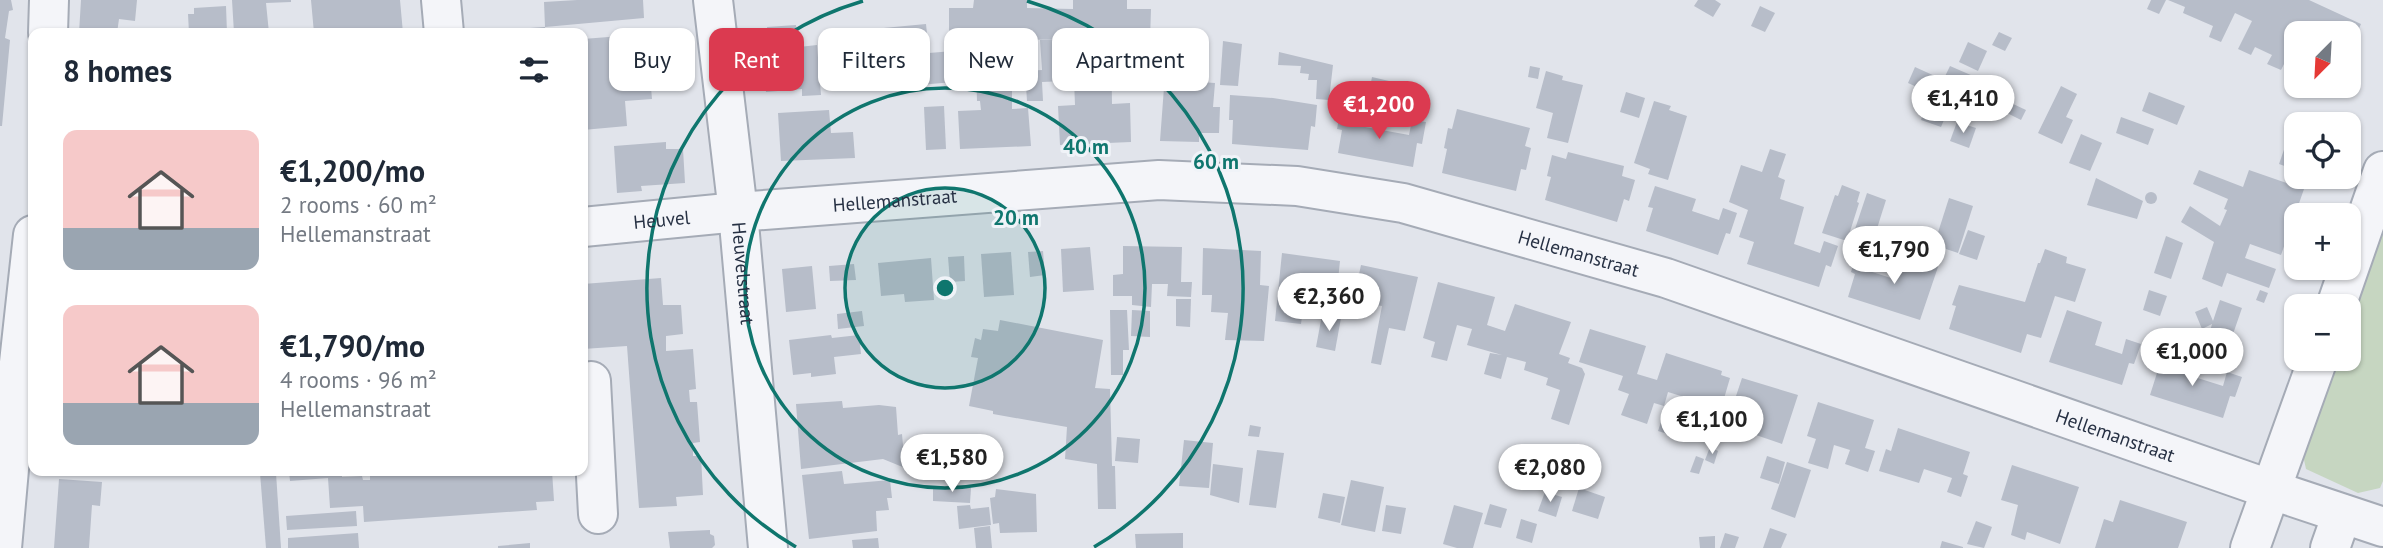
<!DOCTYPE html>
<meta charset="utf-8">
<style>
:root{--surface:#fff;--page:#f6f6f7;--text:#1f2937;--muted:#747a83;--accent:#db3a50}
body{margin:0;font-family:"PT Sans",sans-serif;background:var(--page);color:var(--text);height:100vh;display:flex;flex-direction:column;font-size:26px;white-space:nowrap}
*{box-sizing:border-box;margin:0}
p{font-size:23px;color:var(--muted)}
.icon{flex:none;width:38px;height:38px;fill:none;stroke:currentColor;stroke-width:2;stroke-linecap:round;stroke-linejoin:round}
.map{position:relative;flex:1;overflow:hidden}
.drawer{position:absolute;left:28px;top:28px;width:560px;height:448px;display:flex;flex-direction:column;background:var(--surface);border-radius:14px;box-shadow:0 2px 5px #0004}
.drawer>*{flex:none}
.hud{position:absolute;left:609px;top:28px;width:665px;height:63px;display:flex;gap:14px}
.needle{width:46px;rotate:204deg}
.controls{position:absolute;left:2284px;top:21px;display:grid;gap:14px}
.controls a{display:grid;place-items:center;width:77px;height:77px;border-radius:14px;background:var(--surface);box-shadow:0 2px 5px #0004;font-size:35px}
.price{position:absolute;translate:-50% -60px;padding:0 16px;border-radius:24px;background:#fff;color:#222;font-size:23px;line-height:46px;filter:drop-shadow(0 2px 4px #0008)}
.price::after{content:'';position:absolute;left:50%;top:42px;width:21px;height:16px;margin-left:-10px;background:inherit;clip-path:polygon(0 0,100% 0,50% 100%)}
.price.on{background:var(--accent);color:#fff}
ul{padding:0;list-style:none}
li{display:flex;align-items:center;gap:21px;height:175px;padding:0 35px}
li span{display:grid;place-items:center;flex:none;width:196px;height:140px;border-radius:14px;color:#555}
li>.icon{margin-inline-start:auto}
span .icon{width:84px;height:84px;fill:#fffc;stroke-width:1}
li b{font-size:30px}
h2{display:flex;justify-content:space-between;align-items:center;height:84px;padding:0 35px;font-size:30px}
.chip{padding:0 24px;border-radius:14px;background:var(--surface);box-shadow:0 2px 5px #0004;font-size:24px;line-height:63px}
.chip.on{background:var(--accent);color:#fff}
.map>svg:first-child{display:block}
</style>
<div class="map">
<svg width="2383" height="548" viewBox="0 0 2383 548">
<rect width="100%" height="100%" fill="#e1e4eb"/>
<polygon fill="#c6d6c1" points="2383,223 2383,481 2380,488 2358,493 2306,469 2299,436 2329,359 2348,359 2349,310"/>
<g fill="#b7bdc9">
<polygon points="0,0 11,0 13,10 9,11 5,38 10,40 2,126 0,126"/>
<polygon points="81,0 137,0 135,21 119,19 117,33 79,33"/>
<polygon points="232,0 291,0 291,2 266,3 269,33 234,33"/>
<polygon points="311,0 400,0 403,33 314,33"/>
<polygon points="577,0 643,0 644,18 545,27 546,33 500,33 500,30 545,27 544,2"/>
<polygon points="974,0 1027,0 1027,8 1073,9 1073,0 1127,0 1127,9 1151,9 1150,40 1111,40 1112,104 1130,103 1131,142 1060,145 1058,106 1075,105 1074,80 1093,79 1091,40 964,39 964,81 854,91 852,60 876,58 873,29 926,24 929,53 953,51 952,39 949,39 949,8 973,8"/>
<polygon points="1698,0 1715,0 1721,4 1713,17 1694,6"/>
<polygon points="2151,0 2166,0 2159,14 2147,9"/>
<polygon points="2168,0 2309,0 2361,24 2348,53 2348,33 2296,33 2296,49 2293,56 2289,54 2281,70 2267,64 2272,55 2255,47 2251,55 2238,49 2252,21 2235,13 2221,42 2209,37 2213,26 2183,13 2185,7"/>
<polygon points="226,6 227,33 189,33 188,14 194,14 194,8"/>
<polygon points="1760,6 1775,13 1765,32 1751,26"/>
<polygon points="796,25 799,47 817,45 821,95 802,96 802,89 766,92 763,46 769,45 767,27"/>
<polygon points="1999,32 2012,38 2005,51 1992,45"/>
<polygon points="621,36 621,39 636,37 637,54 648,54 652,99 625,101 627,126 583,130 583,39"/>
<polygon points="1040,40 1063,40 1065,81 1042,82 1043,101 1027,101 1025,71 1042,70"/>
<polygon points="1223,41 1242,44 1238,86 1220,85"/>
<polygon points="1968,42 1987,51 1978,71 1959,62"/>
<polygon points="1279,52 1333,65 1329,100 1316,99 1317,80 1308,80 1309,74 1300,73 1301,66 1278,65"/>
<polygon points="1012,56 1012,109 1028,108 1031,146 960,149 958,111 981,110 980,101 977,101 976,69 992,68 991,57"/>
<polygon points="1530,66 1540,68 1538,79 1528,77"/>
<polygon points="1950,66 1973,76 1959,106 1936,95"/>
<polygon points="1915,67 1937,77 1930,93 1908,83"/>
<polygon points="1546,71 1563,76 1562,80 1583,85 1568,143 1547,138 1553,113 1536,108"/>
<polygon points="1165,74 1187,75 1186,81 1215,83 1213,107 1220,107 1219,133 1199,133 1199,142 1160,141"/>
<polygon points="1978,76 1988,80 1982,94 1994,100 1987,115 1964,105"/>
<polygon points="1372,77 1389,81 1385,96 1369,92"/>
<polygon points="2061,86 2077,94 2066,117 2073,120 2062,144 2038,133"/>
<polygon points="1626,92 1645,98 1639,118 1620,112"/>
<polygon points="2149,92 2185,106 2177,125 2142,111"/>
<polygon points="1230,95 1273,98 1317,105 1315,127 1311,126 1308,150 1232,144 1233,120 1229,120"/>
<polygon points="1654,101 1671,106 1669,110 1687,116 1668,180 1648,174 1650,169 1634,163"/>
<polygon points="2011,103 2026,110 2021,120 2007,113"/>
<polygon points="944,106 946,149 926,150 924,107"/>
<polygon points="1926,106 1947,113 1941,127 1921,120"/>
<polygon points="1341,108 1356,111 1354,125 1409,135 1412,120 1426,122 1422,144 1417,143 1413,167 1338,153 1342,130 1337,129"/>
<polygon points="1457,109 1530,128 1525,146 1531,148 1526,170 1521,169 1516,191 1442,173 1447,149 1444,148 1448,128 1452,129"/>
<polygon points="829,110 831,133 853,132 855,158 781,161 778,113"/>
<polygon points="2121,117 2154,129 2148,145 2116,133"/>
<polygon points="1957,122 1976,128 1969,148 1950,141"/>
<polygon points="2081,134 2102,143 2090,171 2069,163"/>
<polygon points="666,142 666,149 683,149 685,183 641,186 642,191 617,193 614,146"/>
<polygon points="2286,144 2296,148 2296,170 2279,164"/>
<polygon points="1770,149 1786,154 1778,177 1785,180 1780,199 1804,207 1794,244 1820,253 1824,241 1838,246 1831,267 1826,265 1819,287 1747,264 1754,242 1739,237 1748,210 1729,202 1741,165 1762,172"/>
<polygon points="1568,152 1624,166 1622,176 1635,180 1629,201 1624,199 1617,222 1545,200 1551,177 1547,176 1552,155 1566,159"/>
<polygon points="2199,170 2243,187 2249,170 2304,189 2281,255 2250,244 2245,258 2276,269 2269,288 2227,273 2222,287 2202,279 2214,242 2181,222 2190,206 2220,226 2227,210 2224,209 2228,199 2193,184"/>
<polygon points="2096,178 2143,201 2137,219 2087,205"/>
<polygon points="1842,185 1860,192 1857,202 1859,203 1847,241 1822,233 1835,195 1838,196"/>
<polygon points="1655,186 1696,199 1692,211 1719,220 1723,208 1737,213 1730,234 1726,233 1718,255 1646,231 1653,208 1648,207"/>
<circle cx="2151" cy="198" r="6"/>
<polygon points="1867,193 1886,200 1874,238 1854,232"/>
<polygon points="1949,198 1973,206 1958,253 1934,245"/>
<polygon points="1968,230 1985,236 1977,260 1959,254"/>
<polygon points="2166,236 2183,243 2171,279 2154,273"/>
<polygon points="1123,246 1182,247 1181,282 1192,282 1191,297 1167,296 1168,284 1152,284 1151,307 1132,305 1132,296 1113,296 1113,275 1123,274"/>
<polygon points="1090,247 1094,290 1063,292 1061,249"/>
<polygon points="1203,248 1261,251 1260,285 1269,286 1264,341 1225,340 1228,313 1211,312 1212,295 1202,295"/>
<polygon points="2045,249 2067,257 2066,263 2086,269 2075,302 2055,296 2041,338 2027,334 2021,353 1949,329 1956,306 1952,305 1959,285 2025,302 2038,263 2040,263"/>
<polygon points="1043,251 1045,275 1030,277 1028,252"/>
<polygon points="1011,252 1014,295 984,297 981,254"/>
<polygon points="1857,252 1871,256 1866,270 1894,279 1902,256 1938,267 1920,320 1848,297 1855,274 1851,272"/>
<polygon points="1282,253 1340,261 1337,290 1355,293 1361,265 1418,277 1405,331 1389,328 1381,365 1371,363 1382,306 1368,304 1365,318 1318,310 1321,294 1305,293 1301,324 1275,321"/>
<polygon points="964,256 965,281 950,282 948,257"/>
<polygon points="931,258 934,300 905,302 904,294 881,296 878,263"/>
<polygon points="854,264 856,280 830,281 829,266"/>
<polygon points="812,266 816,309 786,312 782,269"/>
<polygon points="661,278 663,305 681,305 683,334 666,336 666,351 693,349 696,389 689,390 690,402 697,402 700,442 693,443 693,456 701,456 703,495 676,497 677,506 639,508 627,346 583,349 583,284"/>
<polygon points="1438,282 1495,297 1487,325 1505,331 1515,304 1571,322 1559,354 1570,358 1568,363 1582,368 1585,374 1569,425 1551,419 1560,390 1546,385 1548,378 1524,370 1526,362 1507,357 1501,379 1484,374 1490,353 1502,355 1467,345 1472,329 1457,325 1447,361 1431,357 1435,342 1423,338"/>
<polygon points="2149,290 2167,296 2160,316 2143,310"/>
<polygon points="2260,290 2268,293 2264,303 2256,300"/>
<polygon points="1176,299 1191,299 1190,327 1176,326"/>
<polygon points="2220,300 2242,308 2224,360 2204,353 2212,324 2202,329 2195,312 2207,307 2213,321"/>
<polygon points="1110,310 1127,310 1129,350 1123,350 1123,375 1111,375"/>
<polygon points="1132,310 1150,311 1150,337 1131,336"/>
<polygon points="2067,310 2102,322 2095,345 2122,354 2126,339 2141,344 2134,364 2129,363 2122,385 2049,362"/>
<polygon points="862,311 864,326 838,329 837,314"/>
<polygon points="1322,315 1341,318 1335,351 1316,347"/>
<polygon points="1000,320 1103,340 1095,388 1110,389 1112,466 1115,466 1116,509 1098,509 1097,464 1065,459 1067,427 993,414 993,411 969,406 978,358 971,357 975,338 981,340 983,329 998,331"/>
<polygon points="1590,329 1646,346 1637,374 1657,380 1666,353 1722,371 1721,375 1730,378 1723,402 1733,405 1742,378 1798,395 1782,444 1753,434 1751,439 1733,434 1735,429 1695,416 1694,420 1678,414 1684,397 1668,392 1664,406 1654,403 1647,424 1621,415 1629,394 1618,390 1623,376 1579,362"/>
<polygon points="831,335 832,338 859,335 861,354 834,357 836,374 811,377 811,373 793,375 789,340"/>
<polygon points="2159,350 2173,355 2169,369 2223,386 2227,372 2242,377 2235,397 2230,396 2223,418 2150,395 2157,373 2153,370"/>
<polygon points="842,401 843,408 879,405 896,407 898,435 902,434 905,468 883,459 801,469 796,404"/>
<polygon points="1818,402 1874,420 1865,448 1875,451 1868,472 1845,464 1850,450 1834,445 1828,469 1808,463 1816,439 1807,436"/>
<polygon points="1661,422 1674,426 1671,435 1658,431"/>
<polygon points="1250,425 1261,427 1259,437 1248,436"/>
<polygon points="1898,428 1970,452 1963,474 1968,476 1961,497 1947,492 1952,478 1924,469 1919,483 1879,471 1886,449 1891,451"/>
<polygon points="1117,437 1140,439 1138,463 1115,461"/>
<polygon points="1184,440 1213,443 1209,488 1179,486"/>
<polygon points="1710,447 1718,451 1714,464 1705,460"/>
<polygon points="1257,450 1284,453 1276,508 1249,505"/>
<polygon points="1696,456 1704,459 1699,474 1690,472"/>
<polygon points="1767,456 1785,462 1779,484 1760,478"/>
<polygon points="1787,462 1811,470 1795,518 1771,509"/>
<polygon points="1213,464 1243,468 1239,503 1210,495"/>
<polygon points="2012,465 2079,487 2060,544 2027,532 2025,540 2011,535 2018,505 2001,500"/>
<polygon points="289,471 342,471 342,477 362,476 363,480 370,480 370,471 552,471 554,501 536,502 537,510 364,522 363,506 330,508 328,478 290,481"/>
<polygon points="842,471 844,484 890,480 892,498 887,498 889,510 876,511 877,531 809,539 802,475"/>
<polygon points="260,473 276,473 281,548 266,548"/>
<polygon points="59,479 102,482 100,506 92,505 89,548 54,548"/>
<polygon points="1351,480 1384,487 1375,532 1341,525"/>
<polygon points="933,486 971,488 970,503 933,501"/>
<polygon points="1579,488 1605,497 1598,519 1572,511"/>
<polygon points="996,489 1036,494 1037,532 1000,533 999,523 993,524 990,498 995,497"/>
<polygon points="1545,492 1562,497 1556,517 1538,511"/>
<polygon points="1323,493 1345,497 1340,523 1318,518"/>
<polygon points="2120,500 2187,522 2178,548 2095,548 2104,519 2113,522"/>
<polygon points="1490,504 1507,509 1501,528 1484,524"/>
<polygon points="970,505 971,509 989,507 991,525 959,529 957,506"/>
<polygon points="1386,505 1406,508 1401,534 1382,531"/>
<polygon points="1454,505 1483,513 1473,548 1457,548 1443,544"/>
<polygon points="356,511 357,526 287,530 286,516"/>
<polygon points="1521,519 1537,524 1532,543 1516,538"/>
<polygon points="1976,521 1992,527 1984,548 1967,544"/>
<polygon points="990,526 992,548 976,548 974,528"/>
<polygon points="1770,528 1787,534 1781,548 1763,548"/>
<polygon points="710,530 710,534 714,536 715,545 712,548 670,548 668,532"/>
<polygon points="358,533 359,548 288,548 288,538"/>
<polygon points="1183,533 1183,548 1136,548 1135,534"/>
<polygon points="1725,533 1739,537 1735,548 1720,548"/>
<polygon points="1715,536 1715,548 1700,548 1699,537"/>
<polygon points="878,538 879,548 853,548 852,540"/>
<polygon points="1942,541 1963,547 1963,548 1940,548"/>
<polygon points="530,543 530,548 498,548 498,546"/>
</g>
<g fill="none" stroke-linecap="round" stroke-linejoin="round">
<defs>
<g id="minor">
<polyline points="441,0 444,33"/>
<path id="s1" d="M713 0 738 212 768 548"/>
<polyline points="48,33 49,0"/>
<path id="s2" d="M583 227 738 212 1159 180 1297 186 1403 203 1666 278 2272 490 2383 527"/>
<polyline points="2336,306 2383,171"/>
<polyline points="583,382 591,381 598,514"/>
<polyline points="2,548 16,390 33,235"/>
<polyline points="2250,548 2318,359"/>
<polyline points="2330,548 2342,514"/>
</g>
</defs>
<use href="#minor" stroke="#a5abb6" stroke-width="42"/>
<use href="#minor" stroke="#f4f5f9" stroke-width="38"/>
</g>
<circle cx="945" cy="288" r="100" fill="#0f766e" fill-opacity=".12"/>
<g fill="none" stroke="#0f766e" stroke-width="3.5">
<circle cx="945" cy="288" r="100"/>
<circle cx="945" cy="288" r="200"/>
<path d="M796 547A299 299 0 0 1 863 1M1027 1A299 299 0 0 1 1094 547"/>
</g>
<g text-anchor="middle" dominant-baseline="central" stroke-width="6" stroke-linejoin="round" paint-order="stroke">
<g font-size="19" fill="#273144" stroke="#f0f3f8">
<text stroke="none"><textPath href="#s2" startOffset="313">Hellemanstraat</textPath></text>
<text stroke="none"><textPath href="#s2" startOffset="79">Heuvel</textPath></text>
<text stroke="none"><textPath href="#s2" startOffset="1006">Hellemanstraat</textPath></text>
<text stroke="none"><textPath href="#s1" startOffset="275">Heuvelstraat</textPath></text>
<text stroke="none"><textPath href="#s2" startOffset="1573">Hellemanstraat</textPath></text>
</g>
</g>
<circle cx="945" cy="288" r="10" fill="#0f766e" stroke="#f0f3f8" stroke-width="3.5"/>
<g font-size="21" text-anchor="middle" font-weight="bold" fill="#0f766e" stroke="#f0f3f8" stroke-width="6" stroke-linejoin="round" paint-order="stroke">
<text x="1086" y="154">40 m</text>
<text x="1216" y="169">60 m</text>
<text x="1016" y="225">20 m</text>
</g>
</svg>
<div class="controls">
<a><svg class="needle" viewBox="-14 -14 28 28"><path d="M0-13l5 13h-10z" fill="#e53935"/><path d="M0 13l5-13h-10z" fill="#747a83"/></svg></a>
<a><svg class="icon" aria-label="locate" viewBox="0 0 24 24"><circle cx="12" cy="12" r="6"/><path d="M12 2v4M12 18v4M2 12h4M18 12h4"/></svg></a>
<a>+</a>
<a>−</a>
</div>
<b class="price" style="left:1963px;top:135px">€1,410</b>
<b class="price on" style="left:1379px;top:141px">€1,200</b>
<b class="price" style="left:1894px;top:286px">€1,790</b>
<b class="price" style="left:1329px;top:333px">€2,360</b>
<b class="price" style="left:2192px;top:388px">€1,000</b>
<b class="price" style="left:1712px;top:456px">€1,100</b>
<b class="price" style="left:952px;top:494px">€1,580</b>
<b class="price" style="left:1550px;top:504px">€2,080</b>
<div class="hud">
<a class="chip">Buy</a>
<a class="chip on">Rent</a>
<a class="chip">Filters</a>
<a class="chip">New</a>
<a class="chip">Apartment</a>
</div>
<section class="drawer">
<h2>8 homes<svg class="icon" aria-label="filters" viewBox="0 0 24 24"><path d="M4 7h16M4 17h16"/><circle cx="9" cy="7" r="2"/><circle cx="15" cy="17" r="2"/></svg></h2>
<ul>
<li><span style="background:linear-gradient(#f6c9c9 70%,#9aa5b1 0)"><svg class="icon" aria-label="home" viewBox="0 0 24 24"><path d="M3 11l9-7 9 7M6 9v11h12V9"/></svg></span><div><b>€1,200/mo</b><p>2 rooms · 60 m²</p><p>Hellemanstraat</p></div></li>
<li><span style="background:linear-gradient(#f6c9c9 70%,#9aa5b1 0)"><svg class="icon" aria-label="home" viewBox="0 0 24 24"><path d="M3 11l9-7 9 7M6 9v11h12V9"/></svg></span><div><b>€1,790/mo</b><p>4 rooms · 96 m²</p><p>Hellemanstraat</p></div></li>
</ul>
</section>
</div>
